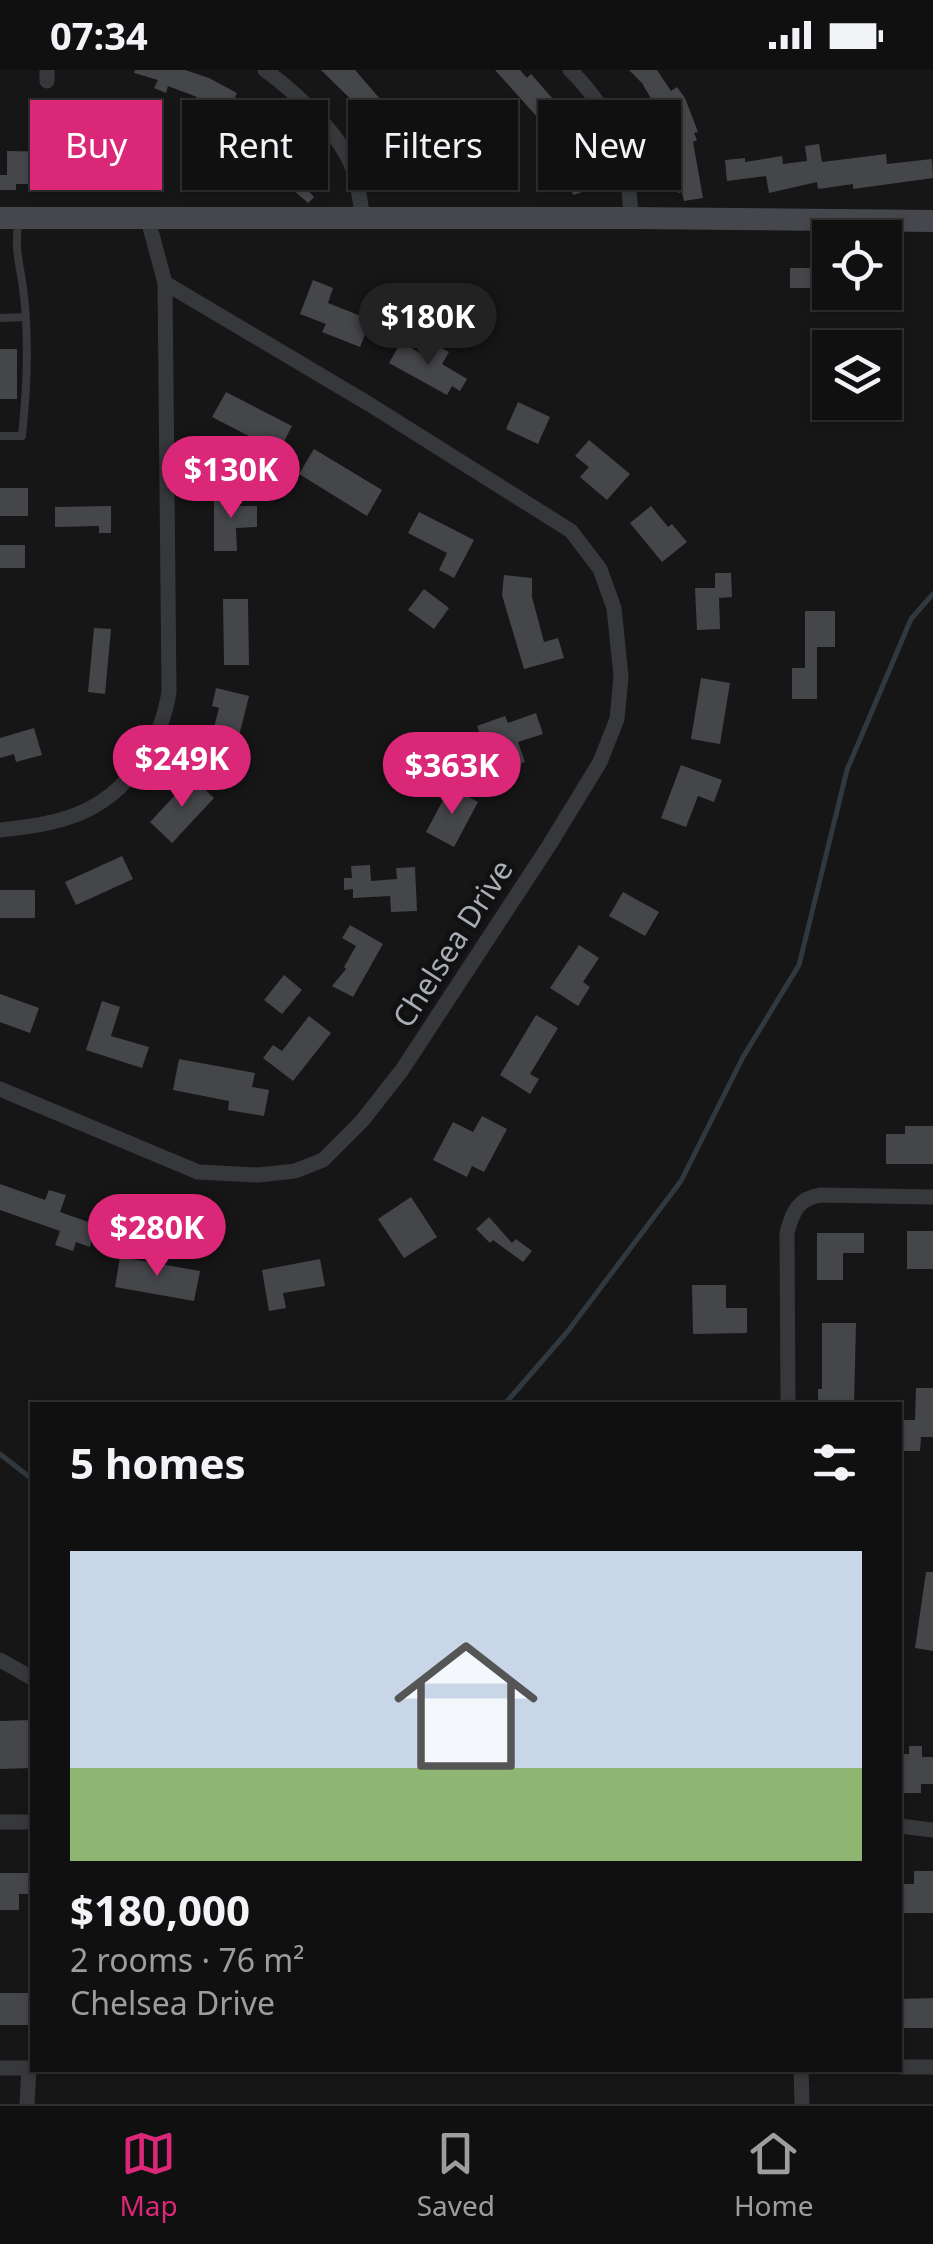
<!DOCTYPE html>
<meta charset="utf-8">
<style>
:root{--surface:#101011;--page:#19191a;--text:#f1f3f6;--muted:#9c9d9f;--line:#303031;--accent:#db2777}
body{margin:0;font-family:"Noto Sans",sans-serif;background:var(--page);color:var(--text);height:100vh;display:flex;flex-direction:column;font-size:38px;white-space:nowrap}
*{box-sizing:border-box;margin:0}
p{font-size:32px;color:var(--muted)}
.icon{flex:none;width:55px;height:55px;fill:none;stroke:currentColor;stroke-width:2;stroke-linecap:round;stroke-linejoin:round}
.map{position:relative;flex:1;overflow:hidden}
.details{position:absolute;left:30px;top:1332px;width:872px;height:670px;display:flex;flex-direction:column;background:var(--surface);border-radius:0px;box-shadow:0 2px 8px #0004,0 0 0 2px var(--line)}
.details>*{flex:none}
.banner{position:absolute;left:30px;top:30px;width:875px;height:90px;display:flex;gap:20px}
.tools{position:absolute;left:812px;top:150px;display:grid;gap:20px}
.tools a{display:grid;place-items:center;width:90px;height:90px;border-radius:0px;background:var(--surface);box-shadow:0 2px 8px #0004,0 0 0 2px var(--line);font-size:50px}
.price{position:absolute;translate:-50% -85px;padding:0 22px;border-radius:35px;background:var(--accent);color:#fff;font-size:32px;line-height:65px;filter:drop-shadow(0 2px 5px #0008)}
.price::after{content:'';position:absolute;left:50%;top:60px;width:30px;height:22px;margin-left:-15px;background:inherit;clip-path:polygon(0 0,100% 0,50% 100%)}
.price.active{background:#222;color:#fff}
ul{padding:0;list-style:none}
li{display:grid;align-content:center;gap:20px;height:530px;padding:0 40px}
li span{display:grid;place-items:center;height:310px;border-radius:0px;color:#555}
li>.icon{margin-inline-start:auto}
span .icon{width:180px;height:180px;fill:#fffc;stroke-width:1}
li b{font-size:42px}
h2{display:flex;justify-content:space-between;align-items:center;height:120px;padding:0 40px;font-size:42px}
.pill{padding:0 35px;border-radius:0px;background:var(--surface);box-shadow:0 2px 8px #0004,0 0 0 2px var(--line);font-size:35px;line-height:90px}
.pill.active{background:var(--accent);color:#fff}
.status{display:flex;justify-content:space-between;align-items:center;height:70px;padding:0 50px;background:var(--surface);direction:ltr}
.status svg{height:28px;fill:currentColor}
.tabs{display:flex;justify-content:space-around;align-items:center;height:140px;border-top:2px solid var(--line);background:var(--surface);font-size:28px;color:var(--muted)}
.tabs a{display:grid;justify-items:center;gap:5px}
.tabs .active{color:var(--accent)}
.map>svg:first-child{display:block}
</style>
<div class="status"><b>07:34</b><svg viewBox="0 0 49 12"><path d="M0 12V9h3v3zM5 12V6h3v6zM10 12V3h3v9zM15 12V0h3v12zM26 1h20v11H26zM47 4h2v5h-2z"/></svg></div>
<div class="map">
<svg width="933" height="2034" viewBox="0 0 933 2034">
<rect width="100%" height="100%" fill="#161617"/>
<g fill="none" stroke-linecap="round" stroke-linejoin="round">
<g stroke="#30393f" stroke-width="5">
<polyline points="504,1335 568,1261 681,1111 743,987 799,895 847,700 911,549 933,524"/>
<polyline points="0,1384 32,1409"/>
</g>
</g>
<g fill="#45464a">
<polygon points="135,0 185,0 209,8 237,23 235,27 300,86 288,98 314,127 308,133 265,95 268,91 235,63 238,59 213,45 211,49 191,38 197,27 168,16 166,23 154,18 158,10 134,3"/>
<polygon points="321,0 355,0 387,37 396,30 427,70 436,65 445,82 429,90 437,105 410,121 399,101 403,99 385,66 381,69 368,51 371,49"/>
<polygon points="495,0 520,0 527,8 531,4 568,46 586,78 592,76 595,88 591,89 597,109 590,111 592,119 573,125 557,75 538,48"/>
<polygon points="629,0 657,0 671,21 677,17 685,28 698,62 694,63 697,70 693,72 703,128 684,131 682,122 678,123 675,106 679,105 657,54 664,51 642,13"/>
<polygon points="64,74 78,74 77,108 87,108 87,120 60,120 60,114 16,114 16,120 0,120 0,105 7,105 7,81 64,82"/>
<polygon points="819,74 822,92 886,84 887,94 932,89 933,108 853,119 853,114 818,119 817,112 769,123 766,106 727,111 725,90 745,88 745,92 782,86 783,94 807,91 805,76"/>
<polygon points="790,198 830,198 830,231 816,231 816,218 790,218"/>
<polygon points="313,210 333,218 328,233 371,250 360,277 322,262 326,254 300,244"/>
<polygon points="401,272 430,289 438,276 449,282 442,294 467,309 460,321 452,316 447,325 389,293"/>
<rect x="0" y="279" width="17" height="50"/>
<polygon points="226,322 292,356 273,393 260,386 266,375 212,347"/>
<polygon points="518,332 550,347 538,374 506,359"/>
<polygon points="589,370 630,404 607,430 580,407 589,397 575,386"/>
<polygon points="314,379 382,420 367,446 299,404"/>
<rect x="0" y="418" width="28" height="28"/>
<polygon points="214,423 236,423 236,436 257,436 257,457 236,458 237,481 214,481"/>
<polygon points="111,436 111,463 99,463 99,456 55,457 55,437"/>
<polygon points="651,436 668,457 672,454 687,472 662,492 630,453"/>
<polygon points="419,442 474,470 454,508 439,500 447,483 408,463"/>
<rect x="0" y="475" width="25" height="23"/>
<polygon points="715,503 731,503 732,527 719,528 720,559 697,560 695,518 715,518"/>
<polygon points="504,505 532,508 532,527 544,572 558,568 564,588 524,599 502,525"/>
<polygon points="424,519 449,538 434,559 408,540"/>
<polygon points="223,529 248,529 249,595 224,595"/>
<polygon points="805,541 835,541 835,577 817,577 817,629 792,629 792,598 805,598"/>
<polygon points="94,558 111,559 105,624 88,622"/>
<polygon points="701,608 730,613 720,674 691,669"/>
<polygon points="216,618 249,626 232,694 206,688 219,638 212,636"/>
<polygon points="536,643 543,664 518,672 525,692 474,711 467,690 487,684 477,656 505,646 508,653"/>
<polygon points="34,658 42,685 16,692 14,684 0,688 0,668"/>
<polygon points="681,695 722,710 714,732 698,726 686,757 661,748"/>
<polygon points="192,707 214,728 172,773 150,752"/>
<polygon points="450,717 478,732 454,777 426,762"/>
<polygon points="122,786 133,809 76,835 65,812"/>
<polygon points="370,795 371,811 397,809 396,798 415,797 417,841 391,842 390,826 353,828 353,819 344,820 344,808 352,808 351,796"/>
<rect x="0" y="820" width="35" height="28"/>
<polygon points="623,822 659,842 645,866 609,846"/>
<polygon points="350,855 383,874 353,927 332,916 346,899 344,897 356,876 342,868"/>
<polygon points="579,875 599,888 583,912 590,917 578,936 550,918"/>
<polygon points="284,905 302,920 282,944 264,930"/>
<polygon points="0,924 39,938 30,963 0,952"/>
<polygon points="102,931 120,937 111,966 149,977 142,998 86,980"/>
<polygon points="536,945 558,958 530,1004 539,1009 530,1024 500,1005"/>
<polygon points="309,946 331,963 293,1011 263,988 273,975 282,981"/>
<polygon points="179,989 255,1003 252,1017 269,1020 264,1046 228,1040 229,1031 173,1020"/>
<polygon points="482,1046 507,1059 484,1102 472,1096 467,1107 433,1090 453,1052 473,1062"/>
<polygon points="905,1056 933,1056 933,1094 886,1094 886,1064 905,1064"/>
<polygon points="0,1114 45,1130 49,1120 66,1125 60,1142 97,1155 90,1177 76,1172 73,1181 55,1175 60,1161 0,1140"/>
<polygon points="411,1127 437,1167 404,1188 378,1149"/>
<polygon points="489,1147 512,1173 516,1169 532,1181 523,1192 493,1170 490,1173 476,1159"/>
<rect x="907" y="1161" width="26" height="38"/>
<polygon points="817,1163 864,1163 864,1183 843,1183 843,1210 817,1210"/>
<polygon points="120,1187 200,1201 194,1231 115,1217"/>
<polygon points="320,1189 325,1216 283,1223 286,1238 269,1241 262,1200"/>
<polygon points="692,1215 726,1215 726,1238 747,1238 747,1263 693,1264"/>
<polygon points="822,1253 856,1253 854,1335 818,1335 818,1319 822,1319"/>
<polygon points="916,1318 933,1318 933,1367 921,1367 920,1381 902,1381 903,1350 915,1350"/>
<polygon points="926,1502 933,1502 933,1581 915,1578"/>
<polygon points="31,1650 32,1698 0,1699 0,1651"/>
<polygon points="909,1676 922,1676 922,1687 933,1687 933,1714 921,1714 921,1723 900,1723 900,1684 909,1684"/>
<polygon points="914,1801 933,1801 933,1843 900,1843 900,1814 914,1814"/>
<polygon points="0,1803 32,1803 32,1824 19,1824 19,1840 0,1840"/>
<rect x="0" y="1923" width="32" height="32"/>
<polygon points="933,1928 933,1958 900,1958 900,1929"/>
</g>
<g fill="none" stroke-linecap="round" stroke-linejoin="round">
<g stroke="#37383c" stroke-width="8">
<polyline points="0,248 25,247"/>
<path d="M0 366H22C27 320 29 272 24 226 21 196 13 180 19 149"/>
</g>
<g stroke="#37383c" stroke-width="15">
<path d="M265 0C294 21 337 61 351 94 358 112 360 130 363 149"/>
<path d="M570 0C613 42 629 87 631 148"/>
<polyline points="47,11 47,0"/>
<path d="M0 760C26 757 53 754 78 744 128 724 161 673 169 622L165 213 147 146"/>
<polyline points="0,1019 198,1102 258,1105 295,1101 323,1090 362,1051 402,1000 550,774 600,692 617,649 621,606 614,538 600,499 571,461 369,334 165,213"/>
<path d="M788 1335 787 1163C792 1143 798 1128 821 1125L933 1127"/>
<polyline points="0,1590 32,1608"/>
<polyline points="0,1752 32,1752"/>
<polyline points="900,1756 933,1760"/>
<polyline points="900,1997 933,1997"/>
<polyline points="0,1998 32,1998"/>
<polyline points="801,2000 802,2034"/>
<polyline points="27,2034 29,1998"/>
</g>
<polyline stroke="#45474c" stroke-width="22" points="0,148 631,148 933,151"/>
</g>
<g text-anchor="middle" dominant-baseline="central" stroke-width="10" stroke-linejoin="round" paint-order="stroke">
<g font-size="30" fill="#a9adb6" stroke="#111112">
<text transform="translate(452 873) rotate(-57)">Chelsea Drive</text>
</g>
</g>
</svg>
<div class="tools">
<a><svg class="icon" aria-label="locate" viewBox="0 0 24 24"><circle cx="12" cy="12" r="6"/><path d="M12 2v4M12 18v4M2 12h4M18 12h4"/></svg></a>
<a><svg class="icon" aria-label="layers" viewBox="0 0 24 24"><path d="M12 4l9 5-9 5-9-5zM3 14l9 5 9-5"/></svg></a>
</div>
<b class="price active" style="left:428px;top:298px">$180K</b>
<b class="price" style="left:231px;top:451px">$130K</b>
<b class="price" style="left:182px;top:740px">$249K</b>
<b class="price" style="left:452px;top:747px">$363K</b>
<b class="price" style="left:157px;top:1209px">$280K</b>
<div class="banner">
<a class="pill active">Buy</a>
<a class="pill">Rent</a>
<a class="pill">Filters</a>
<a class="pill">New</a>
</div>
<section class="details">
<h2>5 homes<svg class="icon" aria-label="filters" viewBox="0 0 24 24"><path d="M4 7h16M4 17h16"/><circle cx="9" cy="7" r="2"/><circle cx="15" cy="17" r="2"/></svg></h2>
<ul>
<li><span style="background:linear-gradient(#c9d6e8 70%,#8fb573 0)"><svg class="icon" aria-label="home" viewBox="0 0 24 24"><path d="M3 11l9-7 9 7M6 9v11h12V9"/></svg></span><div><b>$180,000</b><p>2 rooms · 76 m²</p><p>Chelsea Drive</p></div></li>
</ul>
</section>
</div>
<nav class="tabs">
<a class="active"><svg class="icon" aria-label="map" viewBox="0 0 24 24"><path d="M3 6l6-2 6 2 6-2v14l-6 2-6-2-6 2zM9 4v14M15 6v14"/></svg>Map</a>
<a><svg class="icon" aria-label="saved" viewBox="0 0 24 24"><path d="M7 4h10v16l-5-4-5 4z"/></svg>Saved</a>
<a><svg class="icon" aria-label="home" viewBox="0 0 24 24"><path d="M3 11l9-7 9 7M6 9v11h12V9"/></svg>Home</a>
</nav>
